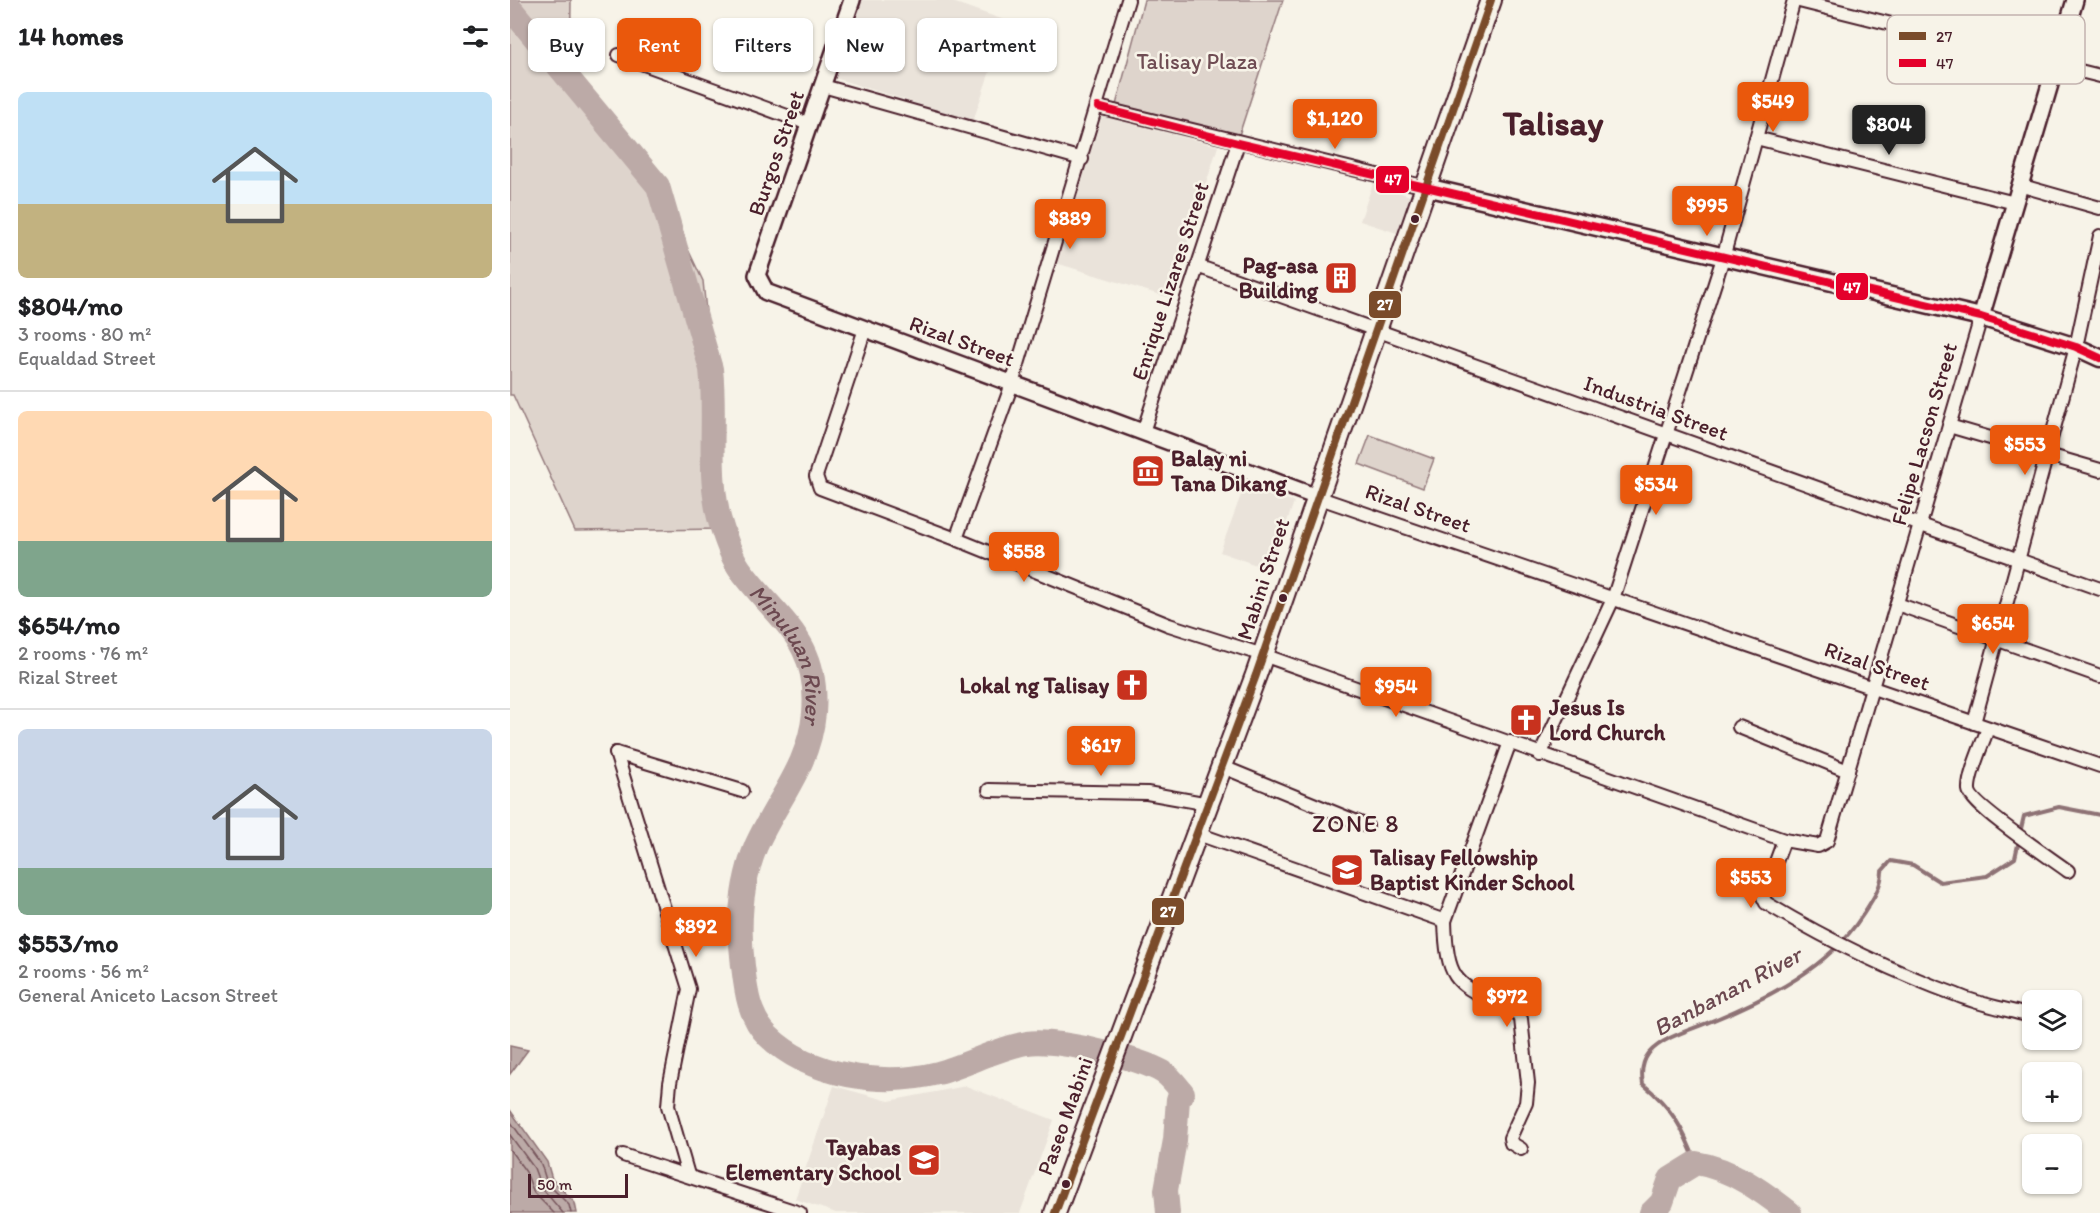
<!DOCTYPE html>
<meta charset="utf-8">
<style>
:root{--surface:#fff;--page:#f2f2f2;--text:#202124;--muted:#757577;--line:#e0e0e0;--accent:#ea580c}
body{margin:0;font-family:Itim,sans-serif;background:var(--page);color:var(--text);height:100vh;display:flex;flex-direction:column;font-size:22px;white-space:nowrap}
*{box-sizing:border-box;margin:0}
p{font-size:20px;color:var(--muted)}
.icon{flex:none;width:33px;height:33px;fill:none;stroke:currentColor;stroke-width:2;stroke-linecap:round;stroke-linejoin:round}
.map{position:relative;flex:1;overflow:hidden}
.details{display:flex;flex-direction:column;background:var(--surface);width:510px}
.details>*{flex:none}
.top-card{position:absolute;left:18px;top:18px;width:570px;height:54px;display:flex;gap:12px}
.tools{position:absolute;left:1512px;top:990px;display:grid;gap:12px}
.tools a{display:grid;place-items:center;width:60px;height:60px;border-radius:9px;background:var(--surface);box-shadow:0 2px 4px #0004;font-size:30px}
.scale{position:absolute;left:18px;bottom:15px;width:100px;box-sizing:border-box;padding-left:6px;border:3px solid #4a1f2b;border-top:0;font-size:16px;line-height:21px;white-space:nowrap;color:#4a1f2b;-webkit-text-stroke:4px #f7f3e8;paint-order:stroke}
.price{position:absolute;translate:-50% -51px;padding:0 14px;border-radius:6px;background:var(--accent);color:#fff;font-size:20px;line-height:39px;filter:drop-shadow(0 2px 3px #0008)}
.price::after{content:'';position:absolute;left:50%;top:36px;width:18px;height:14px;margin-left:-9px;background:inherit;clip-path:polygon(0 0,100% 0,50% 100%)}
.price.active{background:#222;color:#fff}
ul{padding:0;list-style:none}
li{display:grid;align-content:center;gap:12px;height:318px;padding:0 18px}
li+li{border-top:2px solid var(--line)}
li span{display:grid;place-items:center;height:186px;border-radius:9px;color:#555}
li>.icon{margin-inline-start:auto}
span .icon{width:108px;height:108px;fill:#fffc;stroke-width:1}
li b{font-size:26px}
h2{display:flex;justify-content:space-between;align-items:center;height:72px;padding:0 18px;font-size:26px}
.pill{padding:0 21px;border-radius:9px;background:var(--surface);box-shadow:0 2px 4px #0004;font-size:21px;line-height:54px}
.pill.active{background:var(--accent);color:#fff}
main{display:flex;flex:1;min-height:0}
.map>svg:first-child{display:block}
</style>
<main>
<section class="details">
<h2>14 homes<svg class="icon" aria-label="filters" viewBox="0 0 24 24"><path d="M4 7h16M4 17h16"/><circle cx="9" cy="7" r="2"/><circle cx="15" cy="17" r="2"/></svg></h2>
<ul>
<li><span style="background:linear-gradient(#bfe0f5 60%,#c2b280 0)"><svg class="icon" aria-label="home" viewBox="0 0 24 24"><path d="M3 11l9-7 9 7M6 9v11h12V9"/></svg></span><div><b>$804/mo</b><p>3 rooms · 80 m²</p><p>Equaldad Street</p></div></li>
<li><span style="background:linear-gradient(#ffd9b3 70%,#7fa58c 0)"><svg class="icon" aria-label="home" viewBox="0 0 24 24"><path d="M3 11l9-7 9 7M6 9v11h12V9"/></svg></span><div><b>$654/mo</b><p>2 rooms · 76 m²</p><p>Rizal Street</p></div></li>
<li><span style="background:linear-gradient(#c9d6e8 75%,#7fa58c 0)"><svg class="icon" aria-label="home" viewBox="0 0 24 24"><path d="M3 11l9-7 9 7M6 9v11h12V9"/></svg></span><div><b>$553/mo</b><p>2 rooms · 56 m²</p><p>General Aniceto Lacson Street</p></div></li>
</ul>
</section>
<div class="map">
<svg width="1590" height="1213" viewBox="0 0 1590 1213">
<rect width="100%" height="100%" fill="#f7f3e8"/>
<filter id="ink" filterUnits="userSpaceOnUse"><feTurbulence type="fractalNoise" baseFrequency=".0167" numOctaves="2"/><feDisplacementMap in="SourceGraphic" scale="12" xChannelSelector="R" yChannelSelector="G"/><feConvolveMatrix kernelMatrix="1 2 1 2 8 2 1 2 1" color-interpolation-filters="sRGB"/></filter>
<g filter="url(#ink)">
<g fill="#eae3da">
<polygon points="352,0 437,0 497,21 463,121 325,78"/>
<polygon points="592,116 708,146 660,298 546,263"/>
<polygon points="863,183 900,196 887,233 850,221"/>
<polygon points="735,484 784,502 760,570 710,552"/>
<polygon points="324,1086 379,1101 456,1086 544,1120 510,1213 326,1213 285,1199"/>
</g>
<g fill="#ded4cc" stroke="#947a7c" stroke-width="1.5">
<polygon points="0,0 61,0 60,81 148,186 193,281 204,394 212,529 65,531 3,395 0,395"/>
<polygon points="634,0 773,0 729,135 606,105"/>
<polygon points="860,435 924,459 913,488 849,464"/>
</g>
<g fill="#bcaaa7" stroke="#8e7275" stroke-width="1.5">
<polygon points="0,1046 18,1050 0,1074"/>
<polygon points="0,1110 37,1162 42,1179 65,1203 67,1213 0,1213"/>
</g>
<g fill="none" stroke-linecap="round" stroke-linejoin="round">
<g stroke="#78575d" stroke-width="1.5">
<polyline points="0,1121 31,1164 37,1183 59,1205 61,1213"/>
<polyline points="0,1135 24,1168 31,1187 53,1213"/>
<polyline points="0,1150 16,1172 24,1193 44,1213"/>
</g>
<g stroke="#8e7275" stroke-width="4">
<polyline points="1510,833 1514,816 1549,807 1590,815"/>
<path d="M1186 1163C1173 1128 1162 1108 1133 1084 1131 1073 1132 1062 1139 1053 1154 1036 1184 1029 1204 1020 1260 997 1318 968 1352 916 1361 902 1372 887 1372 871L1381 861 1403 865 1430 882 1477 876 1505 858 1509 840"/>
</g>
<g stroke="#bcaaa7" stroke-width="24">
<path id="s1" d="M0 8 148 186 201 369C207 422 195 480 213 531 217 543 222 558 230 569 267 620 310 639 304 713 299 767 267 799 246 846 230 885 228 926 233 966 236 992 239 1017 258 1036 300 1077 374 1087 428 1073 458 1065 487 1048 517 1043 546 1039 627 1057 653 1072 661 1077 667 1086 673 1093L668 1099 665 1140 656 1190 658 1213"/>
<path d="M1141 1213 1152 1202 1160 1179 1186 1163C1222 1169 1252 1191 1280 1213"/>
</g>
<defs>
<g id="minor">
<polyline points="1285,0 1590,76"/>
<polyline points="109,55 299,124"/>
<polyline points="313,86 572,159"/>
<polyline points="588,107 916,187"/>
<polyline points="1246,138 1505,203"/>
<polyline points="1509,185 1590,208"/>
<polyline points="687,266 1590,589"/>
<polyline points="355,329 306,476 310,488 446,539 659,625 753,655 1274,840 1308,846 1317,841 1471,317"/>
<polyline points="1439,426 1590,470"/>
<polyline points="633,432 728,143"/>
<polyline points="807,497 1590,766"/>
<polyline points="446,539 502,384 618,0"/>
<polyline points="1387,604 1590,676"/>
<polyline points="1464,723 1566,347 1590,236"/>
<polyline points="1229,727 1338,771"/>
<path d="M1478 728C1473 743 1458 775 1459 790 1460 805 1542 859 1558 871"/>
<polyline points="106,753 179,989 160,1083 158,1106 178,1175"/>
<polyline points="106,753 232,791"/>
<polyline points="1030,755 1103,599 1213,258 1284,0"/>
<polyline points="713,767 857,826"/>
<polyline points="479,790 637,793 699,804"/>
<polyline points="688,834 935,921 1000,742"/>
<path d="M1274 840 1253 897 1256 903C1316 939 1381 971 1447 995 1468 1004 1491 1008 1513 1014"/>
<path d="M935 921C937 989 949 983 1005 1012L1011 1019 1018 1083 1016 1103 1000 1138 1001 1143 1011 1149"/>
<polyline points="113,1155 290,1213"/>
</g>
<g id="tertiary">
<polyline points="342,0 247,275 256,292 807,497"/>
<polyline points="1471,317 1565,0"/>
</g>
<polyline id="secondary" points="916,187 1471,317 1566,347 1590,358"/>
<polyline id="primary" points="545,1213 746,675 981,0"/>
</defs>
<use href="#minor" stroke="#4a1f2b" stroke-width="16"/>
<use href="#tertiary" stroke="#4a1f2b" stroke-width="20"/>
<use href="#secondary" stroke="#4a1f2b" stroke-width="21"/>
<use href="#primary" stroke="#4a1f2b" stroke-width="24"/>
<use href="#minor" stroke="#f7f3e8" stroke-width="12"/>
<use href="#tertiary" stroke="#f7f3e8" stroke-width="15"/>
<use href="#secondary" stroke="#f7f3e8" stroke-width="16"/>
<use href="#primary" stroke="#f7f3e8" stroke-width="20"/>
<defs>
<polyline id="bus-1" points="545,1213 746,675 981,0"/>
<polyline id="bus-2" points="588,107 728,143 1471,317 1566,347 1590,358"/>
</defs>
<use href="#bus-1" stroke="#f7f3e8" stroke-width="12"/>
<use href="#bus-2" stroke="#f7f3e8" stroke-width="12"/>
<use href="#bus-1" stroke="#7a4b2a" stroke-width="8"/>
<use href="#bus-2" stroke="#e4002b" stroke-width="8"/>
</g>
</g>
<defs>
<symbol id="building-square" viewBox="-11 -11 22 22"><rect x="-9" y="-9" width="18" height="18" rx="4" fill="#c8321e" stroke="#f7f3e8"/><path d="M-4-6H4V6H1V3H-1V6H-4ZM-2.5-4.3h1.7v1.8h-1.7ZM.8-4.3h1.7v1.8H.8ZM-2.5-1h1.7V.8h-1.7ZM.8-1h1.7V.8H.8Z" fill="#fff"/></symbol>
<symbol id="museum-square" viewBox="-11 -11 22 22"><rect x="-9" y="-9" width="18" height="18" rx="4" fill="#c8321e" stroke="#f7f3e8"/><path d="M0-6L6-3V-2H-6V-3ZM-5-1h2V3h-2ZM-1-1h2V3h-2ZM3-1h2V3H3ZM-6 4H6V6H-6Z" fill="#fff"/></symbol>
<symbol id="church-square" viewBox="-11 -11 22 22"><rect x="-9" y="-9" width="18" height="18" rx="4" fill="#c8321e" stroke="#f7f3e8"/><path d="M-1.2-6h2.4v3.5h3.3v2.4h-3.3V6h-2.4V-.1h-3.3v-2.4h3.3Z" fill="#fff"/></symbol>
<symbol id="school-square" viewBox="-11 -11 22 22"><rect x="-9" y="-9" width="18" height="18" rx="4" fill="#c8321e" stroke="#f7f3e8"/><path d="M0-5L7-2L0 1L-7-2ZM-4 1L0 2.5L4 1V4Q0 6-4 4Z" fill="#fff"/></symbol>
</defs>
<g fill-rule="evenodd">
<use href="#building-square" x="812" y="259" width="38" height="38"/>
<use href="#museum-square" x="619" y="452" width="38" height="38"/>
<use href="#church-square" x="603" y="666" width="38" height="38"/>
<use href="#church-square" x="997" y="701" width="38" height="38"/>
<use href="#school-square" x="818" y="851" width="38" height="38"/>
<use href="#school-square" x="395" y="1141" width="38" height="38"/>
</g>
<g fill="#4a1f2b" stroke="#f7f3e8" stroke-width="2">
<circle cx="905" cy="219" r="5"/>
<circle cx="773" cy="598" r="5"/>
<circle cx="556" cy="1184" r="5"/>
</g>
<g text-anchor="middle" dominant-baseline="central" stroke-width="5" stroke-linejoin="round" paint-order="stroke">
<g font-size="22" fill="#6f4c53" stroke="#f7f3e8">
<text x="687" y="61">Talisay Plaza</text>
</g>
<g font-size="22" fill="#4a1f2b" stroke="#f7f3e8">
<text transform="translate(266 153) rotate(-71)">Burgos Street</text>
<text transform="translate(660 281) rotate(-72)">Enrique Lizares Street</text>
<text transform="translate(452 341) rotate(20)">Rizal Street</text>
<text transform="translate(1146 408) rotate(20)">Industria Street</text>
<text transform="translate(1414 434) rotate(-74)">Felipe Lacson Street</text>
<text transform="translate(908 508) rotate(19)">Rizal Street</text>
<text transform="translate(753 579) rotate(-72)">Mabini Street</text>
<text transform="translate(1367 666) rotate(19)">Rizal Street</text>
<text transform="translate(555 1116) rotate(-70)">Paseo Mabini</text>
</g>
<g font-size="22" font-weight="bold" fill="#4a1f2b" stroke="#f7f3e8" text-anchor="end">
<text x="808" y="265">Pag-asa<tspan x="808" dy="25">Building</tspan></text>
<text x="661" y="458" text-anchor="start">Balay ni<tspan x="661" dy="25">Tana Dikang</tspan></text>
<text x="599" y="685">Lokal ng Talisay</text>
<text x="1039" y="707" text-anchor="start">Jesus Is<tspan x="1039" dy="25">Lord Church</tspan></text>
<text x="860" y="857" text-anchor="start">Talisay Fellowship<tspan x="860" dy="25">Baptist Kinder School</tspan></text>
<text x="391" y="1147">Tayabas<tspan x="391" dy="25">Elementary School</tspan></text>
</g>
<g font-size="24" font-style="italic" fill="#6c4950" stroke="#f7f3e8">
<text stroke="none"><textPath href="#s1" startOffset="728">Minuluan River</textPath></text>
<text transform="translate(1217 991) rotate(-28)">Banbanan River</text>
</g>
<g font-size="24" letter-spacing="1.5" fill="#4a1f2b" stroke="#f7f3e8">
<text x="846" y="823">ZONE 8</text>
</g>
<g font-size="34" font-weight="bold" fill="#4a1f2b" stroke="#f7f3e8">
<text x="1043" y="123">Talisay</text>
</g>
</g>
<rect x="1377" y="15" width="198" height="69" rx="9" fill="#f7f3e8" stroke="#c3b3af" stroke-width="1.5"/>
<rect x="1389" y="32" width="27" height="8" fill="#7a4b2a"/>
<rect x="1389" y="59" width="27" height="8" fill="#e4002b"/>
<g font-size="16" fill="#4a1f2b">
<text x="1426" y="42">27</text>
<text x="1426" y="69">47</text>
</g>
<g stroke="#f7f3e8" stroke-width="2">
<rect x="865" y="165" width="35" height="29" rx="6" fill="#e4002b"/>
<rect x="1325" y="272" width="34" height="29" rx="6" fill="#e4002b"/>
<rect x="858" y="290" width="34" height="29" rx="6" fill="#7a4b2a"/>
<rect x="641" y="897" width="34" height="29" rx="6" fill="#7a4b2a"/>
</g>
<g font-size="16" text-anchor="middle" font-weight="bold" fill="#fff">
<text x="883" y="185">47</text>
<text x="1342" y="293">47</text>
<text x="875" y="310">27</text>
<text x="658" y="917">27</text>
</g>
</svg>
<div class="tools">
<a><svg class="icon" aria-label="layers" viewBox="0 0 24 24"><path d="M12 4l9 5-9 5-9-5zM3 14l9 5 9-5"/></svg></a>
<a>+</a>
<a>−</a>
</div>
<div class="scale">50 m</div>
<b class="price" style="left:1263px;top:133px">$549</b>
<b class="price" style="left:825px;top:150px">$1,120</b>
<b class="price active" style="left:1379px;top:156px">$804</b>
<b class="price" style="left:1197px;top:237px">$995</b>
<b class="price" style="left:560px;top:250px">$889</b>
<b class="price" style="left:1515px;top:476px">$553</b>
<b class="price" style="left:1146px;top:516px">$534</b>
<b class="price" style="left:514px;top:583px">$558</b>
<b class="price" style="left:1483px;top:655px">$654</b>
<b class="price" style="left:886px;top:718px">$954</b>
<b class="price" style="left:591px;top:777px">$617</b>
<b class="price" style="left:1241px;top:909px">$553</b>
<b class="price" style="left:186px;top:958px">$892</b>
<b class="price" style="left:997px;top:1028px">$972</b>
<div class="top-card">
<a class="pill">Buy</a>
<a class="pill active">Rent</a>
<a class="pill">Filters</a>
<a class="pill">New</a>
<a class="pill">Apartment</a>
</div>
</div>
</main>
